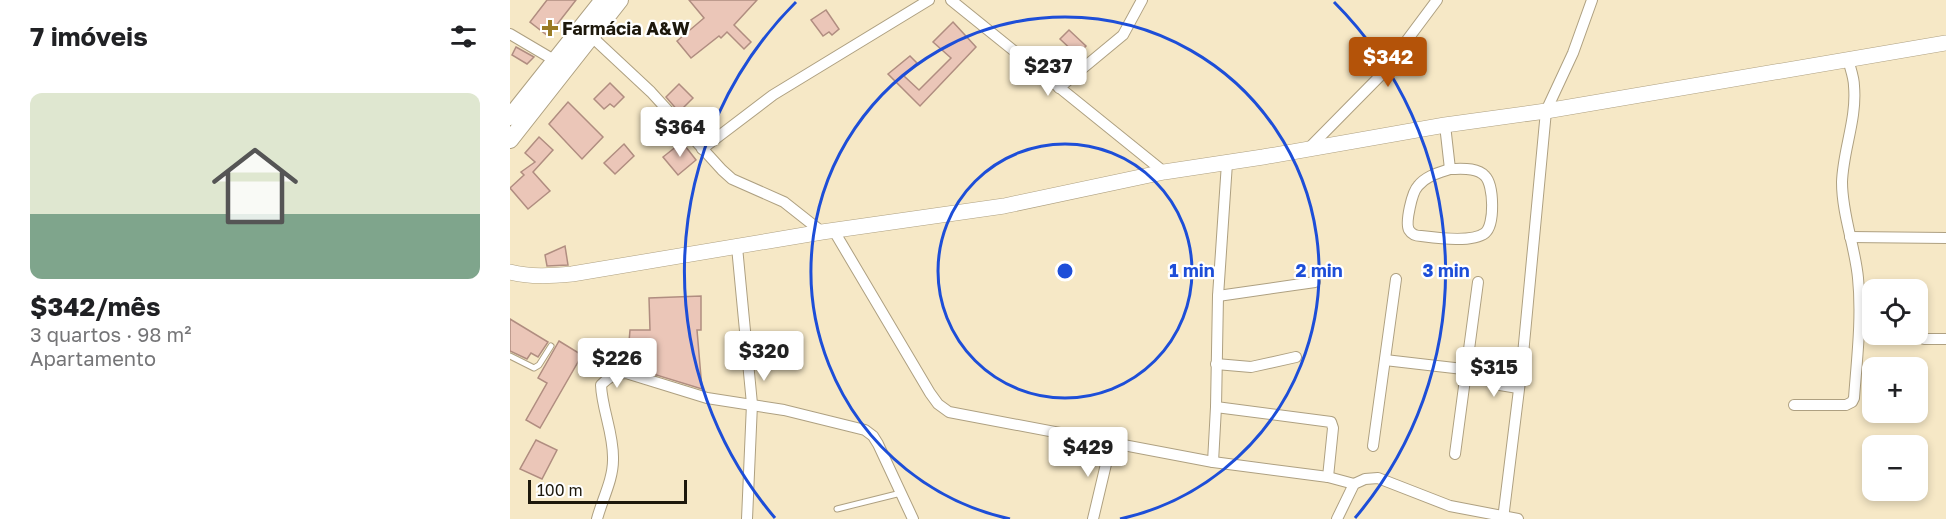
<!DOCTYPE html>
<html lang="pt">
<meta charset="utf-8">
<style>
:root{--surface:#fff;--page:#f2f2f2;--text:#202124;--muted:#757577;--accent:#b45309}
body{margin:0;font-family:"Golos Text",sans-serif;background:var(--page);color:var(--text);height:100vh;display:flex;flex-direction:column;font-size:22px;white-space:nowrap}
*{box-sizing:border-box;margin:0}
p{font-size:20px;color:var(--muted)}
.icon{flex:none;width:33px;height:33px;fill:none;stroke:currentColor;stroke-width:2;stroke-linecap:round;stroke-linejoin:round}
.map{position:relative;flex:1;overflow:hidden}
.details{display:flex;flex-direction:column;background:var(--surface);width:510px}
.details>*{flex:none}
.controls{position:absolute;left:1352px;top:279px;display:grid;gap:12px}
.controls a{display:grid;place-items:center;width:66px;height:66px;border-radius:12px;background:var(--surface);box-shadow:0 3px 9px #0003;font-size:30px}
.scale{position:absolute;left:18px;bottom:15px;width:159px;box-sizing:border-box;padding-left:6px;border:3px solid #1d180c;border-top:0;font-size:16px;line-height:21px;white-space:nowrap;color:#1d180c;-webkit-text-stroke:4px #fff;paint-order:stroke}
.price{position:absolute;translate:-50% -51px;padding:0 14px;border-radius:6px;background:#fff;color:#222;font-size:20px;line-height:39px;filter:drop-shadow(0 2px 3px #0008)}
.price::after{content:'';position:absolute;left:50%;top:36px;width:18px;height:14px;margin-left:-9px;background:inherit;clip-path:polygon(0 0,100% 0,50% 100%)}
.price.on{background:var(--accent);color:#fff}
ul{padding:0;list-style:none}
li{display:grid;align-content:center;gap:12px;height:318px;padding:0 30px}
li span{display:grid;place-items:center;height:186px;border-radius:12px;color:#555}
li>.icon{margin-inline-start:auto}
span .icon{width:108px;height:108px;fill:#fffc;stroke-width:1}
li b{font-size:26px}
h2{display:flex;justify-content:space-between;align-items:center;height:72px;padding:0 30px;font-size:26px}
main{display:flex;flex:1;min-height:0}
.map>svg:first-child{display:block}
</style>
<main>
<section class="details">
<h2>7 imóveis<svg class="icon" aria-label="filters" viewBox="0 0 24 24"><path d="M4 7h16M4 17h16"/><circle cx="9" cy="7" r="2"/><circle cx="15" cy="17" r="2"/></svg></h2>
<ul>
<li><span style="background:linear-gradient(#dfe7d0 65%,#7fa58c 0)"><svg class="icon" aria-label="home" viewBox="0 0 24 24"><path d="M3 11l9-7 9 7M6 9v11h12V9"/></svg></span><div><b>$342/mês</b><p>3 quartos · 98 m²</p><p>Apartamento</p></div></li>
</ul>
</section>
<div class="map">
<svg width="1436" height="519" viewBox="0 0 1436 519">
<rect width="100%" height="100%" fill="#f6e8c6"/>
<g fill="#ebc6b8" stroke="#b08d80" stroke-width="1.5">
<polygon points="37,0 66,0 38,36 20,22"/>
<polygon points="179,0 247,0 224,25 241,42 234,49 217,32 211,38 209,36 181,58 167,41 194,18"/>
<polygon points="316,10 329,29 322,35 319,32 313,36 301,20"/>
<polygon points="443,22 466,47 410,106 378,74 400,56 407,63 394,76 409,90 441,58 423,42"/>
<polygon points="559,30 576,46 567,55 550,39"/>
<polygon points="6,47 24,57 17,64 2,55"/>
<polygon points="100,83 114,97 104,107 100,104 94,109 84,99"/>
<polygon points="169,84 183,98 169,112 156,97"/>
<polygon points="58,102 93,137 72,159 39,124"/>
<polygon points="29,137 43,150 23,172 40,191 18,209 0,188 14,175 11,172 25,162 15,153"/>
<polygon points="172,142 186,160 168,175 153,157"/>
<polygon points="114,144 124,156 105,174 94,163"/>
<polygon points="55,246 58,265 37,266 35,255"/>
<polygon points="191,296 191,330 187,330 192,389 117,366 120,330 140,330 139,298"/>
<polygon points="0,319 38,342 28,357 21,353 17,359 0,351"/>
<polygon points="49,341 72,355 30,428 16,420 37,383 28,378"/>
<polygon points="26,440 47,450 32,479 10,469"/>
</g>
<g fill="none" stroke-linecap="round" stroke-linejoin="round">
<defs>
<g id="lane">
<polyline points="0,356 24,368 29,365 41,346"/>
<polyline points="327,509 391,493"/>
</g>
<g id="street">
<polyline points="441,0 654,172"/>
<polyline points="0,34 44,60"/>
<polyline points="81,36 141,92 212,170 222,179 274,202 312,232"/>
<polyline points="549,88 613,35 632,0"/>
<polyline points="935,125 940,169"/>
<polyline points="192,149 263,95 419,0"/>
<polyline points="798,149 871,75 927,0"/>
<path d="M940 169C951 169 967 167 975 176 984 185 985 225 975 233 962 243 927 238 911 236 906 236 902 235 899 230 895 223 902 192 908 186 916 176 928 173 940 169Z"/>
<polyline points="324,231 420,393 428,404 439,412 703,462 818,477 844,484"/>
<polyline points="1340,237 1436,238"/>
<polyline points="227,247 242,404 237,519"/>
<polyline points="708,296 805,282"/>
<polyline points="1414,339 1436,339"/>
<polyline points="875,360 979,372 993,366 1012,365"/>
<polyline points="706,364 741,367 786,357"/>
<polyline points="979,372 990,385 1008,388"/>
<path d="M1284 405H1336L1342 402 1344 398C1347 358 1352 317 1348 278 1345 246 1332 215 1332 182 1333 150 1347 119 1344 86 1344 77 1340 68 1338 59"/>
<polyline points="706,407 821,422 823,428 818,477"/>
<polyline points="863,446 886,279"/>
<polyline points="945,454 968,282"/>
<polyline points="703,462 706,407 708,296 717,163"/>
<path d="M87 519C92 500 103 480 103 460 104 434 92 410 91 385 99 377 104 374 116 373L197 398 274 410 355 430 363 436 368 444 403 519"/>
<polyline points="583,519 601,443"/>
<polyline points="827,519 844,484 855,479 868,478 940,506 1008,519"/>
<polyline points="993,519 1012,365 1036,111 1063,53 1082,0"/>
</g>
<path id="secondary" d="M0 272C21 277 40 276 62 274L312 232 494 206 654 172 753 157 935 125 1036 111 1436 43"/>
<g id="primary">
<polyline points="0,117 93,0"/>
<polyline points="0,140 110,0"/>
</g>
</defs>
<use href="#lane" stroke="#aea081" stroke-width="7"/>
<use href="#street" stroke="#aea081" stroke-width="12"/>
<use href="#secondary" stroke="#aea081" stroke-width="16"/>
<use href="#primary" stroke="#aea081" stroke-width="18"/>
<use href="#lane" stroke="#fff" stroke-width="5"/>
<use href="#street" stroke="#fff" stroke-width="10"/>
<use href="#secondary" stroke="#fff" stroke-width="15"/>
<use href="#primary" stroke="#fff" stroke-width="16"/>
</g>
<g fill="none" stroke="#1d4ed8" stroke-width="3">
<circle cx="555" cy="271" r="127"/>
<path d="M500 519A254 254 0 1 1 610 519"/>
<path d="M265 518A381 381 0 0 1 286 2M824 2A381 381 0 0 1 845 518"/>
</g>
<path fill="#997b24" stroke="#fff" stroke-width="2" d="M37 19h6v6h6v6h-6v6h-6v-6h-6v-6h6z"/>
<g text-anchor="middle" dominant-baseline="central" stroke-width="4.5" stroke-linejoin="round" paint-order="stroke">
<g font-size="18" font-weight="bold" fill="#1d180c" stroke="#fff" text-anchor="start">
<text x="52" y="28">Farmácia A&amp;W</text>
</g>
</g>
<circle cx="555" cy="271" r="9" fill="#1d4ed8" stroke="#fff" stroke-width="3"/>
<g font-size="18" text-anchor="middle" font-weight="bold" fill="#1d4ed8" stroke="#fff" stroke-width="4.5" stroke-linejoin="round" paint-order="stroke">
<text x="682" y="277">1 min</text>
<text x="809" y="277">2 min</text>
<text x="936" y="277">3 min</text>
</g>
</svg>
<div class="controls">
<a><svg class="icon" aria-label="locate" viewBox="0 0 24 24"><circle cx="12" cy="12" r="6"/><path d="M12 2v4M12 18v4M2 12h4M18 12h4"/></svg></a>
<a>+</a>
<a>−</a>
</div>
<div class="scale">100 m</div>
<b class="price on" style="left:878px;top:88px">$342</b>
<b class="price" style="left:538px;top:97px">$237</b>
<b class="price" style="left:170px;top:158px">$364</b>
<b class="price" style="left:254px;top:382px">$320</b>
<b class="price" style="left:107px;top:389px">$226</b>
<b class="price" style="left:984px;top:398px">$315</b>
<b class="price" style="left:578px;top:478px">$429</b>
</div>
</main>
